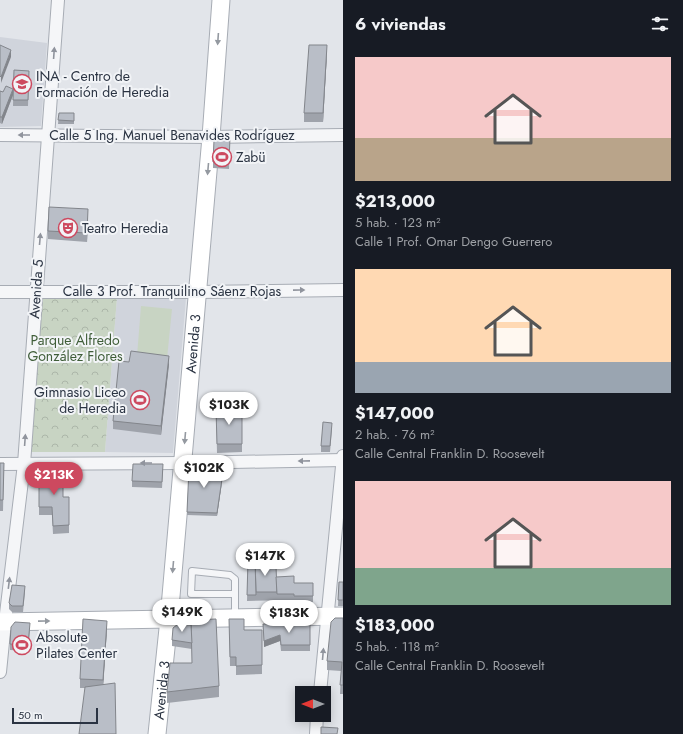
<!DOCTYPE html>
<html lang="es">
<meta charset="utf-8">
<style>
:root{--surface:#171b24;--page:#20242c;--text:#f1f3f6;--muted:#9ea1a6;--accent:#cd495f}
body{margin:0;font-family:Jost,sans-serif;background:var(--page);color:var(--text);height:100vh;display:flex;flex-direction:column;font-size:15px;white-space:nowrap}
*{box-sizing:border-box;margin:0}
p{font-size:13px;color:var(--muted)}
.icon{flex:none;width:22px;height:22px;fill:none;stroke:currentColor;stroke-width:2;stroke-linecap:round;stroke-linejoin:round}
.map{position:relative;flex:1;overflow:hidden}
.details{display:flex;flex-direction:column;background:var(--surface);width:340px}
.details>*{flex:none}
.needle{width:26px;rotate:270deg}
.tools{position:absolute;left:295px;top:686px;display:grid;gap:8px}
.tools a{display:grid;place-items:center;width:36px;height:36px;border-radius:0px;background:var(--surface);box-shadow:0 2px 10px #0003;font-size:20px}
.scale{position:absolute;left:12px;bottom:10px;width:86px;box-sizing:border-box;padding-left:4px;border:2px solid #2a3342;border-top:0;font-size:11px;line-height:14px;white-space:nowrap;color:#2a3342;-webkit-text-stroke:3px #f2f4f7;paint-order:stroke}
.price{position:absolute;translate:-50% -34px;padding:0 9px;border-radius:14px;background:#fff;color:#222;font-size:13px;line-height:26px;filter:drop-shadow(0 1px 2px #0008)}
.price::after{content:'';position:absolute;left:50%;top:24px;width:12px;height:9px;margin-left:-6px;background:inherit;clip-path:polygon(0 0,100% 0,50% 100%)}
.price.current{background:var(--accent);color:#fff}
ul{padding:0;list-style:none}
li{display:grid;align-content:center;gap:8px;height:212px;padding:0 12px}
li span{display:grid;place-items:center;height:124px;border-radius:0px;color:#555}
li>.icon{margin-inline-start:auto}
span .icon{width:72px;height:72px;fill:#fffc;stroke-width:1}
li b{font-size:17px}
h2{display:flex;justify-content:space-between;align-items:center;height:48px;padding:0 12px;font-size:17px}
main{display:flex;flex:1;min-height:0}
.map>svg:first-child{display:block}
</style>
<main>
<div class="map">
<svg width="343" height="734" viewBox="0 0 343 734">
<defs>
<pattern id="park-crowns" width="20" height="18" patternUnits="userSpaceOnUse"><rect width="20" height="18" fill="#c8d4c3"/><path d="M2 6a3 3 0 1 1 6 0M12 15a3 3 0 1 1 6 0" fill="none" stroke="#acb6a9"/></pattern>
</defs>
<rect width="100%" height="100%" fill="#e2e5ea"/>
<g fill="#d0d4dc">
<polygon points="0,37 47,43 41,126 0,127"/>
<polygon points="117,297 186,298 173,453 105,452"/>
</g>
<polygon fill="url(#park-crowns)" points="40,296 117,297 105,452 28,452"/>
<polygon fill="#c8d4c3" points="141,306 172,309 167,359 137,356"/>
<g fill="none" stroke-linecap="round" stroke-linejoin="round">
<defs>
<polyline id="lane" points="235,594 191,594 192,571 230,575 235,579 235,617"/>
<g id="street">
<polyline points="0,135 211,137 343,135"/>
<polyline points="0,292 197,292 343,290"/>
<polyline points="0,464 182,463 343,460"/>
<polyline points="0,672 5,622 24,464 58,0"/>
<polyline points="320,693 343,456"/>
<polyline points="316,734 317,715"/>
</g>
<g id="secondary">
<polyline points="0,622 343,616"/>
<path id="s1" d="M157 734 169 619 211 137 221 0"/>
</g>
</defs>
<use href="#lane" stroke="#a7acb4" stroke-width="8"/>
<use href="#street" stroke="#a7acb4" stroke-width="14"/>
<use href="#secondary" stroke="#a7acb4" stroke-width="19"/>
<use href="#lane" stroke="#f5f6f8" stroke-width="6"/>
<use href="#street" stroke="#f5f6f8" stroke-width="12"/>
<use href="#secondary" stroke="#fff" stroke-width="17"/>
</g>
<g fill="#9fa3ab">
<polygon points="327,53 323,122 304,122 304,113"/>
<polygon points="14,70 29,71 28,106 13,106"/>
<polygon points="0,91 13,95 2,124 0,123"/>
<polygon points="59,113 74,113 74,124 58,124"/>
<polygon points="230,137 229,169 213,168 213,162"/>
<polygon points="88,218 87,242 48,239 48,231"/>
<polygon points="129,362 169,364 161,435 113,429 113,421"/>
<polygon points="216,409 242,444 242,452 217,453"/>
<polygon points="332,429 330,452 321,452 321,446"/>
<polygon points="0,463 4,463 3,511 0,511"/>
<polygon points="189,468 223,475 217,516 187,515"/>
<polygon points="163,470 162,488 132,487 132,481"/>
<polygon points="39,471 63,497 69,497 69,533 53,534 52,515 39,515"/>
<polygon points="248,561 265,566 276,578 294,583 313,583 313,602 294,602 294,600 247,601"/>
<polygon points="339,582 343,582 343,606 338,606"/>
<polygon points="25,592 23,612 12,612 9,609 9,603"/>
<polygon points="343,618 343,694 340,694 341,671 327,670 327,661"/>
<polygon points="229,619 244,630 262,630 262,674 236,675 236,666 230,666"/>
<polygon points="263,624 310,624 310,651 281,651 280,641 264,647"/>
<polygon points="191,625 219,686 219,697 167,703 167,692 192,663 192,649 172,646 172,640"/>
<polygon points="30,629 28,651 10,650 10,644"/>
<polygon points="107,629 103,685 85,688 80,688 80,679"/>
</g>
<g fill="#82858b">
<polygon points="327,45 327,53 323,122 323,113"/>
<polygon points="11,50 11,57 1,83 1,77"/>
<polygon points="13,89 13,95 2,124 2,117"/>
<polygon points="88,209 88,218 87,242 87,233"/>
<polygon points="169,356 169,364 161,435 161,426"/>
<polygon points="223,472 223,475 217,516 217,513"/>
<polygon points="107,621 107,629 103,689 103,680"/>
<polygon points="280,635 280,641 264,647 264,641"/>
</g>
<g fill="#b9bec7" stroke="#82858b">
<polygon points="0,45 11,50 1,77 0,76"/>
<polygon points="309,45 327,45 323,113 304,113"/>
<polygon points="14,70 29,71 28,100 13,100"/>
<polygon points="6,86 13,89 2,117 0,117 0,91 3,92"/>
<polygon points="59,113 74,113 74,121 58,120"/>
<polygon points="219,137 230,137 229,163 213,162 214,140"/>
<polygon points="49,207 88,209 87,233 48,231"/>
<polygon points="131,351 169,356 161,426 113,421 119,361 129,362"/>
<polygon points="242,408 242,444 217,444 216,409"/>
<polygon points="323,422 332,423 330,446 321,446"/>
<polygon points="0,463 4,463 3,500 0,500"/>
<polygon points="133,464 163,464 162,482 132,481"/>
<polygon points="222,466 223,472 217,513 187,512 189,468"/>
<polygon points="39,471 63,471 63,497 69,497 69,525 53,526 52,507 39,507"/>
<polygon points="255,558 265,558 265,566 276,566 277,592 256,592"/>
<polygon points="255,560 256,595 247,595 248,561"/>
<polygon points="294,576 294,583 313,583 313,596 294,596 294,594 277,594 276,577"/>
<polygon points="339,582 343,582 343,600 338,600"/>
<polygon points="12,585 25,586 23,606 12,606 9,603"/>
<polygon points="335,618 343,618 343,685 340,685 342,662 327,661 331,622"/>
<polygon points="83,619 107,621 103,680 80,679"/>
<polygon points="216,619 219,686 167,692 170,663 192,663 191,620"/>
<polygon points="229,619 244,619 244,630 262,630 262,665 236,666 236,657 230,657"/>
<polygon points="15,622 30,623 28,645 10,644 11,627"/>
<polygon points="178,624 191,625 192,643 172,640 173,628"/>
<polygon points="263,624 310,624 310,645 281,645 280,635 264,641"/>
<polygon points="115,683 116,734 79,734 85,687"/>
<polygon points="321,727 338,728 337,734 321,734"/>
</g>
<defs><path id="oneway-solid" d="M-6-.8H1V-3.2L6.5 0L1 3.2V.8H-6Z"/></defs>
<g fill="#9499a0">
<use href="#oneway-solid" transform="translate(218 39) rotate(94)"/>
<use href="#oneway-solid" transform="translate(208 169) rotate(95)"/>
<use href="#oneway-solid" transform="translate(185 438) rotate(95)"/>
<use href="#oneway-solid" transform="translate(173 567) rotate(95)"/>
<use href="#oneway-solid" transform="translate(44 621) rotate(-1)"/>
</g>
<g fill="#90949d">
<use href="#oneway-solid" transform="translate(54 53) rotate(-86)"/>
<use href="#oneway-solid" transform="translate(24 135) rotate(-180)"/>
<use href="#oneway-solid" transform="translate(40 239) rotate(-85)"/>
<use href="#oneway-solid" transform="translate(299 290) rotate(-1)"/>
<use href="#oneway-solid" transform="translate(25 440) rotate(-86)"/>
<use href="#oneway-solid" transform="translate(304 461) rotate(179)"/>
<use href="#oneway-solid" transform="translate(146 463) rotate(180)"/>
<use href="#oneway-solid" transform="translate(9 583) rotate(-83)"/>
<use href="#oneway-solid" transform="translate(323 654) rotate(-85)"/>
</g>
<defs>
<symbol id="university-ring" viewBox="-11 -11 22 22"><circle r="9.5" fill="#f2f4f7" stroke="#cd495f" stroke-width="1.5"/><path d="M0-5L7-2L0 1L-7-2ZM-4 1L0 2.5L4 1V4Q0 6-4 4Z" fill="#cd495f"/></symbol>
<symbol id="stadium-ring" viewBox="-11 -11 22 22"><circle r="9.5" fill="#f2f4f7" stroke="#cd495f" stroke-width="1.5"/><path d="M0-5a6.5 5 0 1 0 0 10a6.5 5 0 1 0 0-10ZM-3.5-1.8h7v3.6h-7Z" fill="#cd495f"/></symbol>
<symbol id="theatre-ring" viewBox="-11 -11 22 22"><circle r="9.5" fill="#f2f4f7" stroke="#cd495f" stroke-width="1.5"/><path d="M-5-5.5Q0-4 5-5.5V0Q5 5 0 6Q-5 5-5 0ZM-3.3-2.5H-1v1.5H-3.3ZM1-2.5H3.3v1.5H1ZM-2.8 1Q0 5.5 2.8 1Z" fill="#cd495f"/></symbol>
</defs>
<g fill-rule="evenodd">
<use href="#university-ring" x="11" y="73" width="22" height="22"/>
<use href="#stadium-ring" x="211" y="146" width="22" height="22"/>
<use href="#theatre-ring" x="57" y="217" width="22" height="22"/>
<use href="#stadium-ring" x="129" y="389" width="22" height="22"/>
<use href="#stadium-ring" x="11" y="634" width="22" height="22"/>
</g>
<g text-anchor="middle" dominant-baseline="central" stroke-width="4" stroke-linejoin="round" paint-order="stroke">
<g font-size="14" fill="#2a3342" stroke="#f2f4f7" text-anchor="start">
<text x="36" y="76">INA - Centro de<tspan x="36" dy="16">Formación de Heredia</tspan></text>
<text x="236" y="157">Zabü</text>
<text x="82" y="228">Teatro Heredia</text>
<text x="126" y="392" text-anchor="end">Gimnasio Liceo<tspan x="126" dy="16">de Heredia</tspan></text>
<text x="36" y="637">Absolute<tspan x="36" dy="16">Pilates Center</tspan></text>
</g>
<g font-size="14" fill="#2a3342" stroke="#f2f4f7">
<text x="172" y="135">Calle 5 Ing. Manuel Benavides Rodríguez</text>
<text transform="translate(36 289) rotate(-86)">Avenida 5</text>
<text x="172" y="291">Calle 3 Prof. Tranquilino Sáenz Rojas</text>
<text stroke="none"><textPath href="#s1" startOffset="392">Avenida 3</textPath></text>
<text stroke="none"><textPath href="#s1" startOffset="44">Avenida 3</textPath></text>
</g>
<g font-size="14" fill="#3f5d38" stroke="#f2f4f7">
<text x="75" y="340">Parque Alfredo<tspan x="75" dy="16">González Flores</tspan></text>
</g>
</g>
</svg>
<div class="tools">
<a><svg class="needle" viewBox="-14 -14 28 28"><path d="M0-13l5 13h-10z" fill="#e53935"/><path d="M0 13l5-13h-10z" fill="#9ea1a6"/></svg></a>
</div>
<div class="scale">50 m</div>
<b class="price" style="left:229px;top:426px">$103K</b>
<b class="price" style="left:204px;top:489px">$102K</b>
<b class="price current" style="left:54px;top:496px">$213K</b>
<b class="price" style="left:265px;top:577px">$147K</b>
<b class="price" style="left:182px;top:633px">$149K</b>
<b class="price" style="left:289px;top:634px">$183K</b>
</div>
<section class="details">
<h2>6 viviendas<svg class="icon" aria-label="filters" viewBox="0 0 24 24"><path d="M4 7h16M4 17h16"/><circle cx="9" cy="7" r="2"/><circle cx="15" cy="17" r="2"/></svg></h2>
<ul>
<li><span style="background:linear-gradient(#f6c9c9 65%,#b9a48a 0)"><svg class="icon" aria-label="home" viewBox="0 0 24 24"><path d="M3 11l9-7 9 7M6 9v11h12V9"/></svg></span><div><b>$213,000</b><p>5 hab. · 123 m²</p><p>Calle 1 Prof. Omar Dengo Guerrero</p></div></li>
<li><span style="background:linear-gradient(#ffd9b3 75%,#9aa5b1 0)"><svg class="icon" aria-label="home" viewBox="0 0 24 24"><path d="M3 11l9-7 9 7M6 9v11h12V9"/></svg></span><div><b>$147,000</b><p>2 hab. · 76 m²</p><p>Calle Central Franklin D. Roosevelt</p></div></li>
<li><span style="background:linear-gradient(#f6c9c9 70%,#7fa58c 0)"><svg class="icon" aria-label="home" viewBox="0 0 24 24"><path d="M3 11l9-7 9 7M6 9v11h12V9"/></svg></span><div><b>$183,000</b><p>5 hab. · 118 m²</p><p>Calle Central Franklin D. Roosevelt</p></div></li>
</ul>
</section>
</main>
